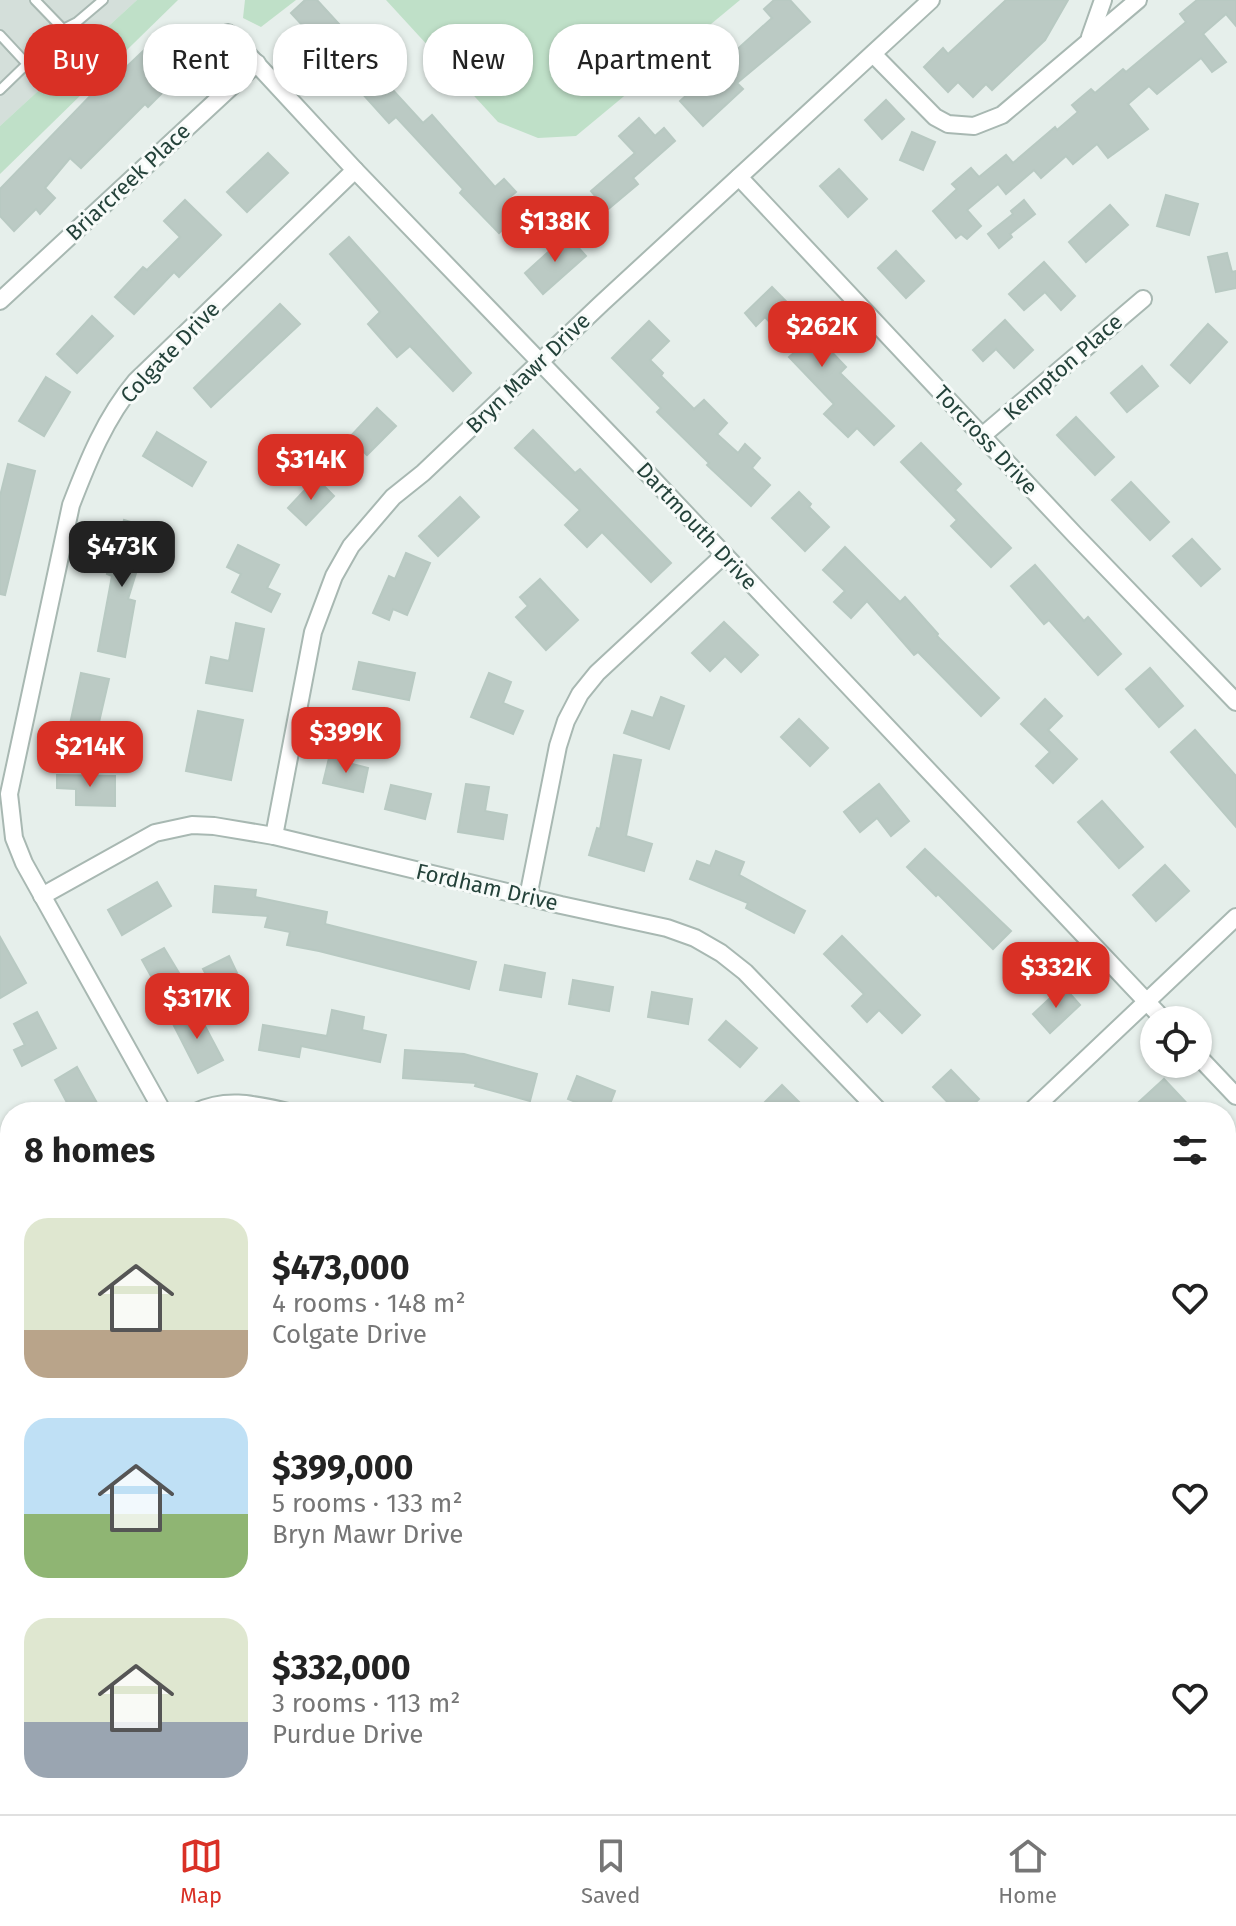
<!DOCTYPE html>
<meta charset="utf-8">
<style>
:root{--surface:#fff;--page:#f6f6f6;--text:#222;--muted:#767676;--line:#e0e0e0;--accent:#d93025}
body{margin:0;font-family:"Fira Sans",sans-serif;background:var(--page);color:var(--text);height:100vh;display:flex;flex-direction:column;font-size:30px;white-space:nowrap}
*{box-sizing:border-box;margin:0}
p{font-size:26px;color:var(--muted)}
.icon{flex:none;width:44px;height:44px;fill:none;stroke:currentColor;stroke-width:2;stroke-linecap:round;stroke-linejoin:round}
.map{position:relative;flex:1;overflow:hidden}
.panel{position:absolute;left:0px;top:1102px;width:1236px;height:712px;display:flex;flex-direction:column;background:var(--surface);border-radius:32px 32px 0 0;box-shadow:0 2px 6px #0004}
.panel>*{flex:none}
.guide{position:absolute;left:24px;top:24px;width:800px;height:72px;display:flex;gap:16px}
.fabs{position:absolute;left:1140px;top:1006px;display:grid;gap:16px}
.fabs a{display:grid;place-items:center;width:72px;height:72px;border-radius:50%;background:var(--surface);box-shadow:0 2px 6px #0004;font-size:40px}
.price{position:absolute;translate:-50% -68px;padding:0 18px;border-radius:16px;background:var(--accent);color:#fff;font-size:26px;line-height:52px;filter:drop-shadow(0 2px 4px #0008)}
.price::after{content:'';position:absolute;left:50%;top:48px;width:24px;height:18px;margin-left:-12px;background:inherit;clip-path:polygon(0 0,100% 0,50% 100%)}
.price.active{background:#222;color:#fff}
ul{padding:0;list-style:none}
li{display:flex;align-items:center;gap:24px;height:200px;padding:0 24px}
li span{display:grid;place-items:center;flex:none;width:224px;height:160px;border-radius:24px;color:#555}
li>.icon{margin-inline-start:auto}
span .icon{width:96px;height:96px;fill:#fffc;stroke-width:1}
li b{font-size:34px}
h2{display:flex;justify-content:space-between;align-items:center;height:96px;padding:0 24px;font-size:34px}
.tag{padding:0 28px;border-radius:32px;background:var(--surface);box-shadow:0 2px 6px #0004;font-size:28px;line-height:72px}
.tag.active{background:var(--accent);color:#fff}
.dock{display:flex;justify-content:space-around;align-items:center;height:112px;border-top:2px solid var(--line);background:var(--surface);font-size:22px;color:var(--muted)}
.dock a{display:grid;justify-items:center;gap:4px}
.dock .active{color:var(--accent)}
.map>svg:first-child{display:block}
</style>
<div class="map">
<svg width="1236" height="1814" viewBox="0 0 1236 1814">
<rect width="100%" height="100%" fill="#e6efeb"/>
<polygon fill="#d4dfda" points="0,0 137,0 0,126"/>
<g fill="#bfe0c8">
<polygon points="137,0 178,0 0,174 0,126"/>
<polygon points="245,0 296,0 261,27 243,18"/>
<polygon points="386,0 740,0 576,136 538,138 498,122"/>
<polygon points="10,1145 10,1607 0,1598 0,1147"/>
<polygon points="147,1804 735,1804 736,1814 154,1814"/>
</g>
<g fill="none" stroke-linecap="round" stroke-linejoin="round">
<g stroke="#8ec9d4" stroke-width="5">
<polyline points="0,1516 10,1520"/>
<polyline points="394,1804 405,1814"/>
</g>
</g>
<g fill="#bbcac4" stroke="#b8c9c2" stroke-width="2">
<polygon points="305,0 317,0 350,36 330,55 291,13"/>
<polygon points="774,0 790,0 810,22 737,83 743,89 703,126 680,101 772,18 764,9"/>
<polygon points="1006,0 1068,0 1045,40 992,90 986,84 973,97 958,82 948,92 924,67 943,48 948,54"/>
<polygon points="1197,0 1236,0 1236,26 1226,14 1203,34 1226,62 1212,72 1201,58 1157,94 1149,86 1128,104 1148,129 1108,158 1097,144 1073,164 1066,156 1041,178 1034,170 1006,194 998,184 967,210 981,226 967,239 961,234 956,238 933,211 957,189 952,184 971,168 979,177 1006,155 1013,163 1055,127 1057,130 1078,112 1072,105 1091,89 1095,93 1123,69 1126,72 1186,22 1180,14"/>
<polygon points="178,28 202,55 162,90 163,92 148,107 145,104 81,168 70,158 45,188 55,198 40,214 36,209 14,231 0,216 0,189 97,89 100,92 158,37 163,42"/>
<polygon points="380,76 423,123 432,115 495,187 504,179 516,192 504,202 517,215 499,233 460,193 463,189 396,117 389,123 361,92"/>
<polygon points="886,100 904,119 882,139 865,120"/>
<polygon points="639,118 655,136 664,128 675,141 633,178 638,184 607,210 591,191 635,153 619,136"/>
<polygon points="912,132 935,142 923,170 900,160"/>
<polygon points="268,153 288,173 247,212 227,192"/>
<polygon points="839,169 867,199 848,217 820,186"/>
<polygon points="1166,195 1198,204 1189,235 1157,226"/>
<polygon points="185,200 221,235 179,277 174,272 134,314 115,297 143,267 147,270 180,237 164,221"/>
<polygon points="1024,200 1035,214 1010,234 1012,237 999,248 988,234 1013,214 1011,211"/>
<polygon points="1110,205 1128,225 1086,262 1069,242"/>
<polygon points="567,235 586,256 543,294 525,273"/>
<polygon points="349,237 471,373 453,391 410,346 397,357 368,324 380,312 330,254"/>
<polygon points="896,251 924,281 906,298 878,268"/>
<polygon points="1227,253 1232,272 1236,271 1236,288 1216,292 1208,257"/>
<polygon points="1044,262 1075,296 1061,310 1045,292 1024,310 1009,294"/>
<polygon points="772,287 828,344 826,346 846,367 840,373 894,426 874,445 857,428 848,437 824,414 834,404 789,357 796,351 765,317 756,326 745,313"/>
<polygon points="280,304 300,324 211,407 194,388"/>
<polygon points="92,316 113,336 77,373 57,354"/>
<polygon points="1005,320 1033,350 1014,368 996,349 983,361 973,350"/>
<polygon points="649,321 669,341 650,360 663,373 661,376 694,409 704,400 727,423 717,434 738,453 745,444 760,458 752,468 770,485 751,506 707,465 709,463 657,412 661,408 612,358"/>
<polygon points="1208,324 1227,342 1190,383 1171,365"/>
<polygon points="1142,366 1158,386 1127,412 1111,393"/>
<polygon points="46,377 70,392 44,436 19,421"/>
<polygon points="377,408 396,426 367,455 349,438"/>
<polygon points="1076,417 1114,457 1095,475 1057,435"/>
<polygon points="533,430 575,473 580,469 671,563 651,582 602,532 587,547 565,525 580,510 515,448"/>
<polygon points="157,432 206,462 192,486 143,456"/>
<polygon points="921,443 961,484 955,490 1011,548 991,567 951,526 957,520 901,462"/>
<polygon points="8,464 35,471 5,595 0,594 0,496"/>
<polygon points="316,478 334,496 306,525 288,508"/>
<polygon points="1131,482 1169,522 1150,540 1112,500"/>
<polygon points="799,492 811,504 809,507 829,527 805,551 772,518"/>
<polygon points="460,497 479,517 438,556 419,536"/>
<polygon points="124,520 150,528 128,599 135,601 125,657 98,651 112,576 107,574"/>
<polygon points="1192,539 1220,569 1201,586 1173,556"/>
<polygon points="238,545 279,565 267,588 280,594 271,612 232,592 241,574 227,567"/>
<polygon points="845,547 900,602 905,597 938,634 937,636 999,698 981,716 918,652 914,655 867,601 851,618 834,602 845,591 823,570"/>
<polygon points="406,553 430,563 407,615 393,609 389,620 373,613 389,576 395,579"/>
<polygon points="1035,565 1084,621 1088,617 1121,654 1098,675 1049,620 1044,624 1011,586"/>
<polygon points="540,579 578,620 546,650 516,617 528,606 520,597"/>
<polygon points="724,622 758,655 741,672 725,656 710,671 692,653"/>
<polygon points="236,623 264,629 252,691 206,683 211,657 229,661"/>
<polygon points="359,662 415,673 409,700 353,689"/>
<polygon points="1150,668 1183,706 1159,727 1126,689"/>
<polygon points="81,673 109,679 96,735 69,729"/>
<polygon points="489,673 511,682 503,703 523,711 513,734 471,717"/>
<polygon points="661,697 684,706 669,749 624,733 632,711 653,718"/>
<polygon points="1045,699 1062,716 1048,730 1077,759 1053,783 1036,766 1050,752 1021,724"/>
<polygon points="198,711 243,720 231,780 186,771"/>
<polygon points="799,719 828,748 810,766 781,737"/>
<polygon points="1195,730 1236,776 1236,827 1171,752"/>
<polygon points="614,755 641,760 626,836 652,844 644,871 589,855 597,828 600,829"/>
<polygon points="329,758 368,768 363,792 323,783"/>
<polygon points="57,775 115,776 115,806 76,805 76,789 57,788"/>
<polygon points="466,784 489,787 485,811 507,815 503,839 458,832"/>
<polygon points="879,784 909,821 891,836 877,818 860,832 844,812"/>
<polygon points="391,785 431,794 425,819 385,809"/>
<polygon points="1102,801 1143,847 1119,868 1078,822"/>
<polygon points="925,849 1011,931 993,949 938,894 936,896 907,867"/>
<polygon points="716,851 744,862 739,875 805,911 794,933 746,908 748,903 690,879 697,861 710,866"/>
<polygon points="1165,865 1189,891 1156,921 1133,895"/>
<polygon points="157,882 171,906 122,935 108,910"/>
<polygon points="215,886 256,890 255,897 327,912 325,924 476,962 469,989 319,951 287,945 290,932 265,927 268,916 213,912"/>
<polygon points="842,936 920,1015 902,1033 879,1010 867,1022 852,1006 864,994 824,954"/>
<polygon points="0,937 26,983 0,998"/>
<polygon points="164,948 185,983 162,996 142,960"/>
<polygon points="229,956 238,975 213,988 203,969"/>
<polygon points="505,965 545,973 541,997 500,990"/>
<polygon points="573,980 613,987 609,1011 569,1004"/>
<polygon points="1063,986 1080,1005 1050,1033 1033,1014"/>
<polygon points="652,992 692,999 688,1024 648,1017"/>
<polygon points="196,1009 223,1060 198,1073 172,1022"/>
<polygon points="332,1010 364,1017 362,1030 386,1035 380,1062 301,1046 299,1057 259,1050 263,1025 327,1036"/>
<polygon points="37,1012 56,1048 22,1066 14,1050 25,1045 14,1024"/>
<polygon points="726,1021 757,1048 740,1067 709,1040"/>
<polygon points="405,1050 464,1054 537,1074 530,1101 475,1086 476,1083 403,1078"/>
<polygon points="77,1067 102,1112 72,1112 55,1080"/>
<polygon points="951,1070 979,1099 966,1112 957,1112 933,1087"/>
<polygon points="577,1076 615,1091 607,1112 600,1112 568,1099"/>
<polygon points="1164,1079 1195,1112 1128,1112"/>
<polygon points="782,1085 809,1112 773,1112 764,1103"/>
</g>
<g fill="none" stroke-linecap="round" stroke-linejoin="round">
<defs>
<g id="lane">
<polyline points="35,0 63,29"/>
<polyline points="0,35 27,64"/>
<polyline points="0,90 63,29 77,22 103,0"/>
</g>
<g id="street">
<polyline points="228,33 355,170 651,477 1164,1020"/>
<polyline points="1090,37 1103,0"/>
<polyline points="873,54 935,117 948,124 974,126 1002,115 1138,0"/>
<polyline points="739,177 1075,535 1236,702"/>
<polyline points="0,301 257,63"/>
<polyline points="982,436 1143,299"/>
<polyline points="274,836 313,632 334,576 351,546 393,497 423,473 602,303 931,0"/>
<polyline points="42,896 155,833 192,825 214,826 274,836 561,905 667,928 695,938 721,953 745,972 880,1112"/>
<polyline points="528,897 558,746 566,721 580,694 597,673 724,555"/>
<polyline points="1198,1056 1236,1096"/>
<path d="M163 1112 24 863 14 838 9 794 71 505C88 461 105 418 136 381L355 170"/>
<path d="M196 1112C227 1097 256 1105 289 1112"/>
<polyline points="1030,1112 1236,917"/>
<polyline points="0,1199 10,1203"/>
<polyline points="1226,1472 1236,1482"/>
<polyline points="0,1740 10,1748"/>
<polyline points="47,1804 51,1814"/>
<polyline points="776,1804 778,1814"/>
<polyline points="1078,1804 1079,1814"/>
</g>
</defs>
<use href="#lane" stroke="#a8b8b2" stroke-width="12"/>
<use href="#street" stroke="#a8b8b2" stroke-width="20"/>
<use href="#lane" stroke="#fff" stroke-width="8"/>
<use href="#street" stroke="#fff" stroke-width="16"/>
</g>
<g text-anchor="middle" dominant-baseline="central" stroke-width="6" stroke-linejoin="round" paint-order="stroke">
<g font-size="22" fill="#24423a" stroke="#f7fbf9">
<text transform="translate(128 182) rotate(-43)">Briarcreek Place</text>
<text transform="translate(170 352) rotate(-46)">Colgate Drive</text>
<text transform="translate(1063 367) rotate(-41)">Kempton Place</text>
<text transform="translate(528 373) rotate(-44)">Bryn Mawr Drive</text>
<text transform="translate(986 440) rotate(47)">Torcross Drive</text>
<text transform="translate(697 526) rotate(47)">Dartmouth Drive</text>
<text transform="translate(487 887) rotate(13)">Fordham Drive</text>
</g>
</g>
</svg>
<div class="fabs">
<a><svg class="icon" aria-label="locate" viewBox="0 0 24 24"><circle cx="12" cy="12" r="6"/><path d="M12 2v4M12 18v4M2 12h4M18 12h4"/></svg></a>
</div>
<b class="price" style="left:555px;top:264px">$138K</b>
<b class="price" style="left:822px;top:369px">$262K</b>
<b class="price" style="left:311px;top:502px">$314K</b>
<b class="price active" style="left:122px;top:589px">$473K</b>
<b class="price" style="left:346px;top:775px">$399K</b>
<b class="price" style="left:90px;top:789px">$214K</b>
<b class="price" style="left:1056px;top:1010px">$332K</b>
<b class="price" style="left:197px;top:1041px">$317K</b>
<div class="guide">
<a class="tag active">Buy</a>
<a class="tag">Rent</a>
<a class="tag">Filters</a>
<a class="tag">New</a>
<a class="tag">Apartment</a>
</div>
<section class="panel">
<h2>8 homes<svg class="icon" aria-label="filters" viewBox="0 0 24 24"><path d="M4 7h16M4 17h16"/><circle cx="9" cy="7" r="2"/><circle cx="15" cy="17" r="2"/></svg></h2>
<ul>
<li><span style="background:linear-gradient(#dfe7d0 70%,#b9a48a 0)"><svg class="icon" aria-label="home" viewBox="0 0 24 24"><path d="M3 11l9-7 9 7M6 9v11h12V9"/></svg></span><div><b>$473,000</b><p>4 rooms · 148 m²</p><p>Colgate Drive</p></div><svg class="icon" aria-label="heart" viewBox="0 0 24 24"><path d="M12 20l-8-8c-3-5 5-10 8-4 3-6 11-1 8 4z"/></svg></li>
<li><span style="background:linear-gradient(#bfe0f5 60%,#8fb573 0)"><svg class="icon" aria-label="home" viewBox="0 0 24 24"><path d="M3 11l9-7 9 7M6 9v11h12V9"/></svg></span><div><b>$399,000</b><p>5 rooms · 133 m²</p><p>Bryn Mawr Drive</p></div><svg class="icon" aria-label="heart" viewBox="0 0 24 24"><path d="M12 20l-8-8c-3-5 5-10 8-4 3-6 11-1 8 4z"/></svg></li>
<li><span style="background:linear-gradient(#dfe7d0 65%,#9aa5b1 0)"><svg class="icon" aria-label="home" viewBox="0 0 24 24"><path d="M3 11l9-7 9 7M6 9v11h12V9"/></svg></span><div><b>$332,000</b><p>3 rooms · 113 m²</p><p>Purdue Drive</p></div><svg class="icon" aria-label="heart" viewBox="0 0 24 24"><path d="M12 20l-8-8c-3-5 5-10 8-4 3-6 11-1 8 4z"/></svg></li>
</ul>
</section>
</div>
<nav class="dock">
<a class="active"><svg class="icon" aria-label="map" viewBox="0 0 24 24"><path d="M3 6l6-2 6 2 6-2v14l-6 2-6-2-6 2zM9 4v14M15 6v14"/></svg>Map</a>
<a><svg class="icon" aria-label="saved" viewBox="0 0 24 24"><path d="M7 4h10v16l-5-4-5 4z"/></svg>Saved</a>
<a><svg class="icon" aria-label="home" viewBox="0 0 24 24"><path d="M3 11l9-7 9 7M6 9v11h12V9"/></svg>Home</a>
</nav>
